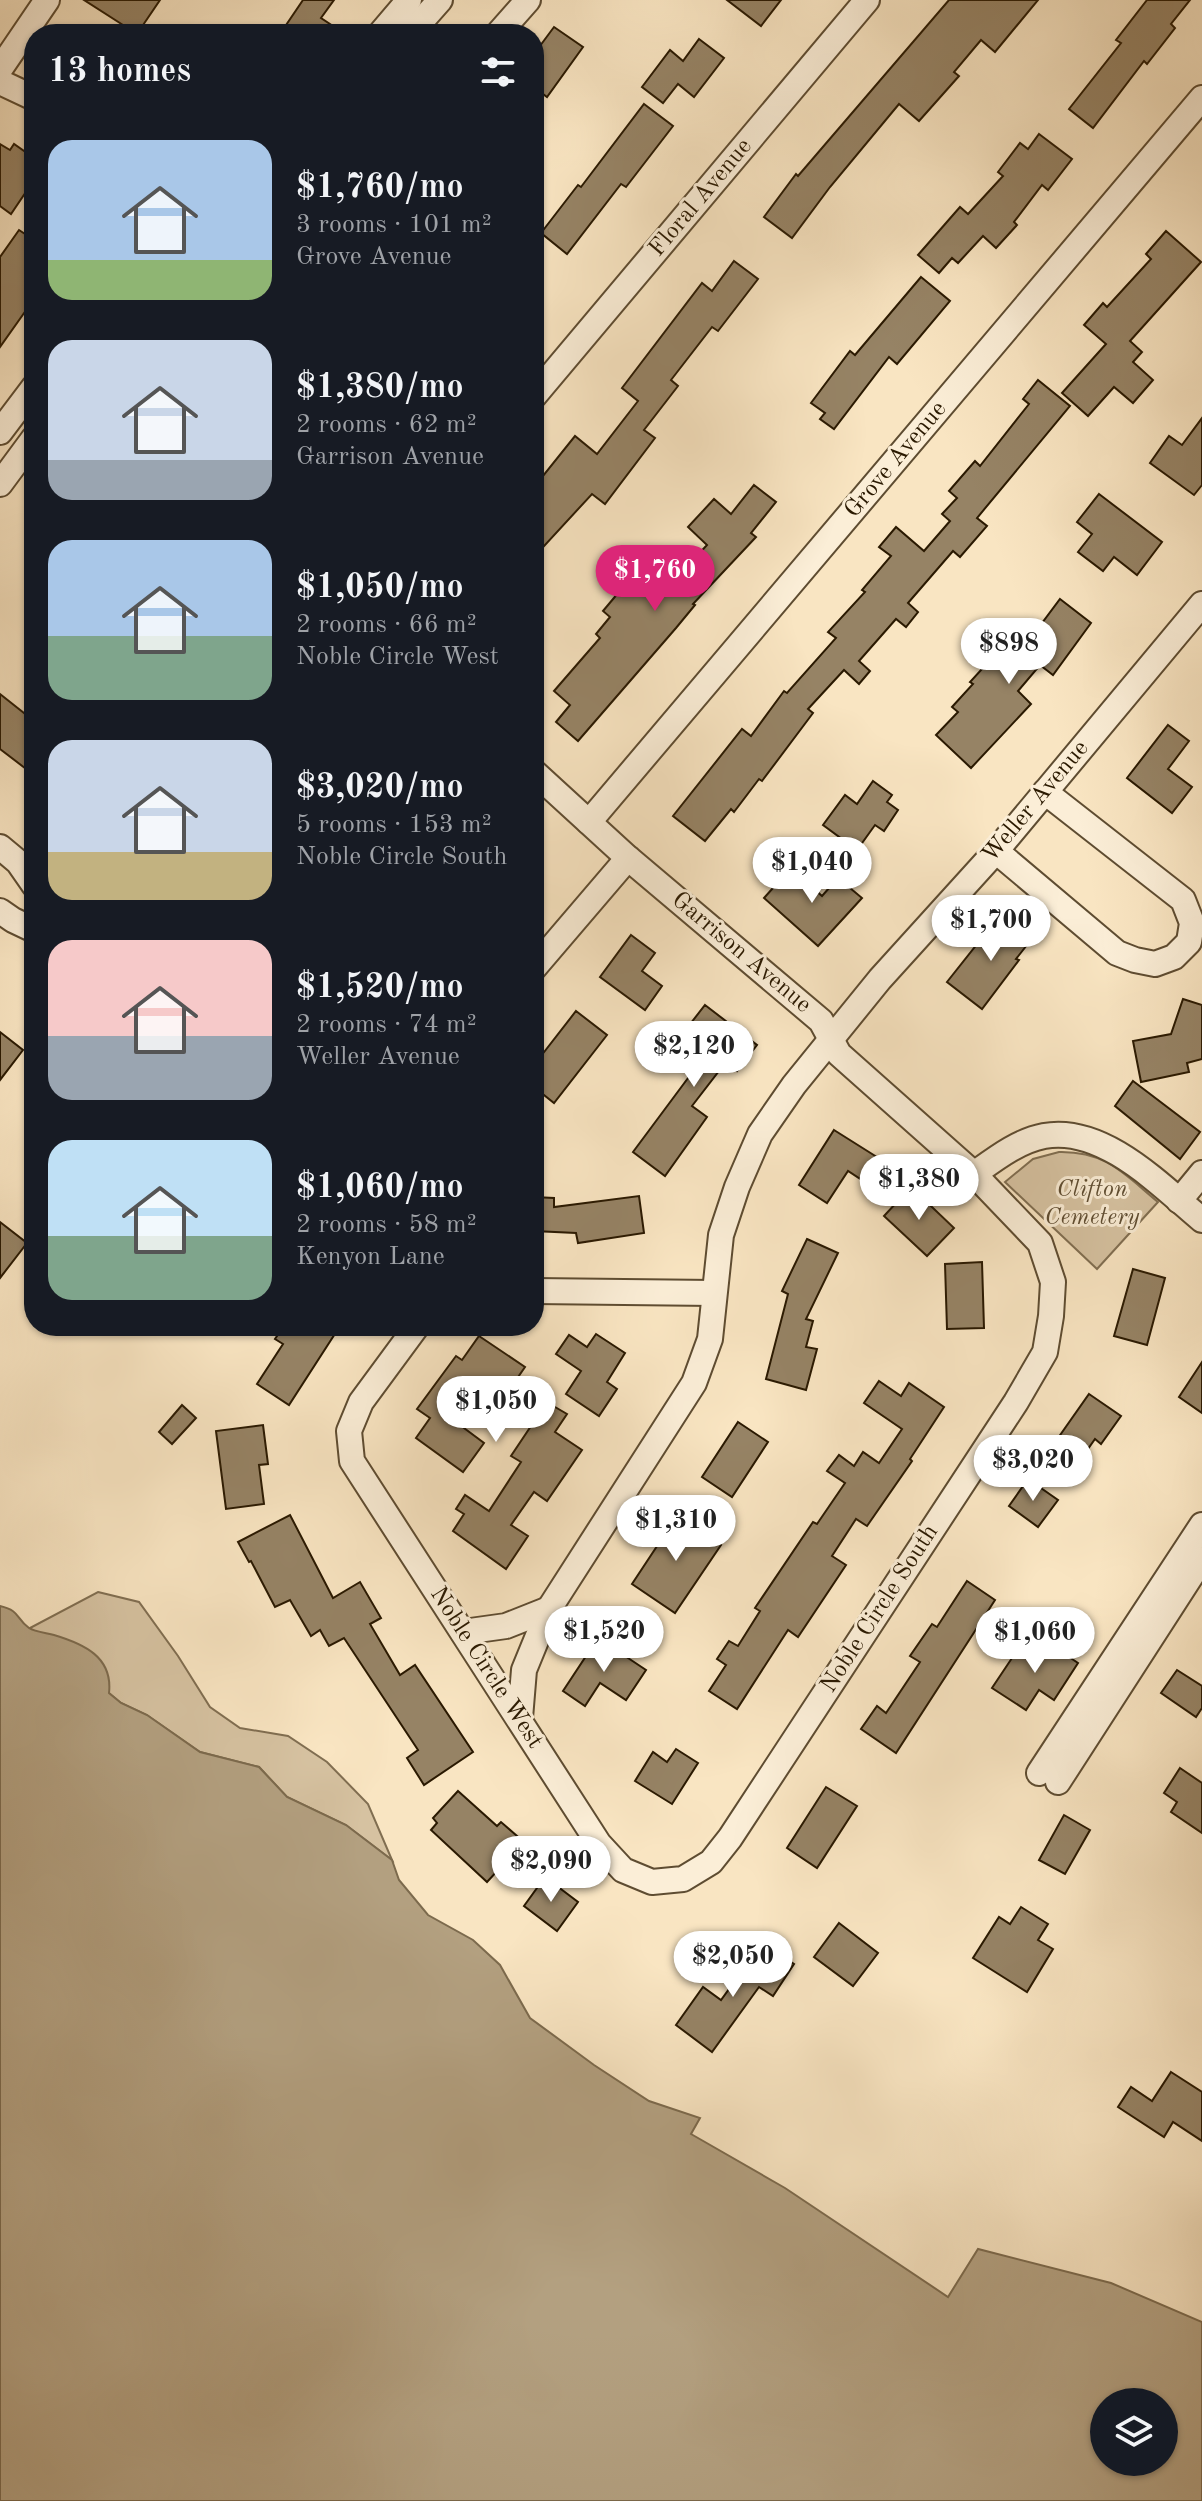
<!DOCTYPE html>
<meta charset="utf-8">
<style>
:root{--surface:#171b24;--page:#20242c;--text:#f1f3f6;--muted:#9ea1a6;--accent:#db2777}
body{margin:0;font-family:"Old Standard TT",serif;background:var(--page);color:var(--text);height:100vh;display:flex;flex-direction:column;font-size:30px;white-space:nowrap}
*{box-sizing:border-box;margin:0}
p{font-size:26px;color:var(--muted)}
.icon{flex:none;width:44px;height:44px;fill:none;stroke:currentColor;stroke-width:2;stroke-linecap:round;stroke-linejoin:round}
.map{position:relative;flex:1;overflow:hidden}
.panel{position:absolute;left:24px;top:24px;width:520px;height:1312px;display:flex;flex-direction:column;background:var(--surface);border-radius:32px;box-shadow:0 2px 6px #0004}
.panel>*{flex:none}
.controls{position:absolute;left:1090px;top:2388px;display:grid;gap:16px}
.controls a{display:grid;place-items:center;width:88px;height:88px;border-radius:50%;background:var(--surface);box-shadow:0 2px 6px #0004;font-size:40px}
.price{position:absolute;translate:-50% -68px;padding:0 18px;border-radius:28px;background:#fff;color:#222;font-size:26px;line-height:52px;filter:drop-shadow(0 2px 4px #0008)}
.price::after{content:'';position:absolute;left:50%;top:48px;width:24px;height:18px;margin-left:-12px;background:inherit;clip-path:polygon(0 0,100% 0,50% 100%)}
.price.on{background:var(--accent);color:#fff}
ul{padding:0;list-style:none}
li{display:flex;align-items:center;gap:24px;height:200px;padding:0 24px}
li span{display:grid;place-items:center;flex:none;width:224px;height:160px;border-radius:24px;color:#555}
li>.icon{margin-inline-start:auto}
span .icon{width:96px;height:96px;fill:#fffc;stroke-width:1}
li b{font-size:34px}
h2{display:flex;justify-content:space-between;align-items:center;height:96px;padding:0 24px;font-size:34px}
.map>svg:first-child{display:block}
</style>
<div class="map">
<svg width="1202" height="2501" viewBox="0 0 1202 2501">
<rect width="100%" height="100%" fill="#f9e5c2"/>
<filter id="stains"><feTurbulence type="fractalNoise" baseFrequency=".0025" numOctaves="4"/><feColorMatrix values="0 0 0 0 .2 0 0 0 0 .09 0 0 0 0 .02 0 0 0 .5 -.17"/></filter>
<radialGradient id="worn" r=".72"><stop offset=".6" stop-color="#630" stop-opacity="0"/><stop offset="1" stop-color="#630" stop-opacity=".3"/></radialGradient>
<g fill="#d6c2a1" stroke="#806e51" stroke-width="2">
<path d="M1059 1152C1106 1151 1124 1174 1158 1202L1097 1269 1005 1182 1033 1159Z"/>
<polygon points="98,1592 139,1602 178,1656 210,1707 240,1728 288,1736 327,1762 368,1804 392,1860 346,1825 287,1797 259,1767 200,1752 147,1715 121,1703 30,1628"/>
</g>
<path fill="#b3a080" stroke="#7c6a4d" stroke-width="2" fill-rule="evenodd" d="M0 1606C21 1611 15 1618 29 1628 35 1632 47 1633 54 1635 84 1644 113 1657 109 1693L121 1703 147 1715 200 1752 259 1767 287 1797 346 1825 392 1860 399 1880 428 1915 473 1940 500 1965 530 2018 594 2065 649 2101 700 2118 691 2134 785 2188 948 2297 978 2249 1111 2283 1202 2322V2501H0ZM1104 2402H1164V2462H1104Z"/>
<g fill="#968365" stroke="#2a1901" stroke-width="2">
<polygon points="84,0 160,0 137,34"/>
<polygon points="303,0 334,0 321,18 345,34 280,34"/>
<polygon points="727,0 781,0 761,26"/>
<polygon points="949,0 1038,0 995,52 981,40 954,72 959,76 919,121 899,104 830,187 792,238 764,217 796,174 798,176"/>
<polygon points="1147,0 1190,0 1171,24 1175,28 1147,64 1144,61 1093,128 1069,109 1121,43 1116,40"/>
<polygon points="554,27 583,47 547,97 534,87 534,54"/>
<polygon points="699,39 724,58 694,97 678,84 663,103 642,87 670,50 683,61"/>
<polygon points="644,104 673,126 626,187 621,184 567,254 541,233 578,185 581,187"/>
<polygon points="1039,134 1072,159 1048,190 1042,185 1014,222 1017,225 996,248 983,236 958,263 952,258 939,273 918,255 960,207 968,214 1003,176 998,172 1020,143 1028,149"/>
<polygon points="0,144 10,150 14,144 34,158 34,180 11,214 0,206"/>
<polygon points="19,230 34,240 34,299 0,347 0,257"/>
<polygon points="1166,231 1201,262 1130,341 1142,352 1133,362 1153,380 1133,403 1114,387 1088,416 1062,393 1106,344 1084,325 1103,303 1107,307 1151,259 1146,254"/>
<polygon points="734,261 758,279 718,331 712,327 671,380 678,386 644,430 655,438 605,504 592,494 534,557 534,487 575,436 597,454 638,401 622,388 702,283 712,291"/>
<polygon points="921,277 950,301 897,364 889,357 834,429 820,419 825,413 811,403 850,351 855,355"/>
<polygon points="1038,380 1070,406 977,518 987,526 960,557 953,551 908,603 918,612 906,627 896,619 859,661 870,671 859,684 844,670 808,709 813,713 762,781 759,779 734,812 731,809 705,841 673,816 742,729 751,736 784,691 787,693 836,638 828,632 865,592 862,590 891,556 879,547 896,527 924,551 950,521 942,514 957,498 949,491 975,461 980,466 1029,404 1023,399"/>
<polygon points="1202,418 1202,485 1194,495 1150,463 1169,436 1182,445"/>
<polygon points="754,485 776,502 751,533 756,537 693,604 695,605 676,628 578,741 556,722 570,705 554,691 600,638 596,634 610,617 603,611 629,580 648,596 663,579 670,585 707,545 688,527 714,499 731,514"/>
<polygon points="1099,494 1162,542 1137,575 1114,557 1103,571 1078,552 1092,534 1077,522"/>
<polygon points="1060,599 1091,623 1053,675 1040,665 1018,691 1031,704 971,768 936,735 958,712 952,707 973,684 970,682 993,657 1007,670"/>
<polygon points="0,694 34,721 34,775 0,749"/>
<polygon points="1168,725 1189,741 1168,769 1192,787 1172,813 1127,778"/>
<polygon points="873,781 892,795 887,802 898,810 884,831 875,825 857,850 823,825 845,795 857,804"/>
<polygon points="791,868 822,896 838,878 862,898 818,946 764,898"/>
<polygon points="1008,916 1034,936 1016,959 1019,960 982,1009 947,982 978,943 984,948"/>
<polygon points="631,935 655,953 642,971 662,986 645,1010 600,977"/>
<polygon points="1183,999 1202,1005 1202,1059 1187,1063 1189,1072 1141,1082 1133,1041 1171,1034"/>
<polygon points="705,1005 757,1045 737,1071 726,1062 692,1106 707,1117 665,1176 633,1152 691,1074 679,1065 700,1038 687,1028"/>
<polygon points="576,1011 607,1035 554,1103 534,1087 534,1065"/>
<polygon points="0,1032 23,1050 0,1080"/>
<polygon points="1133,1081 1200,1132 1180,1159 1115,1106"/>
<polygon points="834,1130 880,1159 865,1182 848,1171 827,1203 799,1185"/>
<polygon points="911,1187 954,1228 927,1256 884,1216"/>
<polygon points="639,1196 644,1233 578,1243 576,1233 534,1231 534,1197 554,1198 554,1207"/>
<polygon points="0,1222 27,1243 0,1278"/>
<polygon points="807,1239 838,1253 806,1319 813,1321 806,1347 817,1349 806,1390 766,1379 788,1294 782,1291"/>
<polygon points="982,1262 984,1328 947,1329 945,1264"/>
<polygon points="1133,1269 1165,1278 1147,1345 1114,1336"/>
<polygon points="284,1326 340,1326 289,1405 257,1384 283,1344 275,1339"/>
<polygon points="596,1334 625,1353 607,1382 617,1389 599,1416 566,1394 581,1371 556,1354 569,1335 587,1347"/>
<polygon points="479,1336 525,1367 514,1383 567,1414 555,1432 582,1450 547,1501 534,1492 511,1525 528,1536 506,1569 453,1531 464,1514 456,1509 465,1495 489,1511 521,1462 511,1456 531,1426 482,1392 460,1425 484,1443 463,1472 416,1438 430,1418 417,1409 456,1356 462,1360"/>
<polygon points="1202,1362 1202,1413 1179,1397"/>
<polygon points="879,1381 901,1396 909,1383 944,1407 910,1459 912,1461 867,1526 856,1519 832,1556 846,1565 798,1637 788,1630 737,1709 709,1691 726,1665 717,1659 729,1641 738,1646 760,1611 755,1608 813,1522 817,1524 845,1483 827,1471 839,1455 854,1466 863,1452 879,1463 902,1429 864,1403"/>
<polygon points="1089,1394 1121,1416 1101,1444 1095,1439 1076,1466 1051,1448"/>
<polygon points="182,1405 196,1418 172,1444 159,1432"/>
<polygon points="738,1422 768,1442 732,1497 702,1477"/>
<polygon points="263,1425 268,1464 259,1465 264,1504 226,1509 216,1431"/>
<polygon points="1028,1479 1058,1500 1038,1527 1009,1506"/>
<polygon points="671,1511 721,1545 675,1613 632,1584 665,1534 659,1530"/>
<polygon points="290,1515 333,1598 360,1582 381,1618 370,1624 400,1675 415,1665 473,1752 424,1785 407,1758 418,1750 344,1638 329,1646 320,1630 311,1636 290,1600 275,1607 251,1561 249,1562 238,1542"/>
<polygon points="967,1581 995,1600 896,1753 861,1729 877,1706 886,1713 920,1662 910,1656 932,1624 937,1627"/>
<polygon points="598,1638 646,1670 626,1700 600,1683 585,1706 563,1691"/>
<polygon points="1044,1640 1078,1663 1054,1700 1039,1690 1026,1710 992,1688 1016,1652 1030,1661"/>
<polygon points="1177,1670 1202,1686 1202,1708 1196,1717 1161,1693"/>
<polygon points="676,1749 698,1763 672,1804 635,1781 653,1752 667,1762"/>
<polygon points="1180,1768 1202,1783 1202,1833 1171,1812 1177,1802 1164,1793"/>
<polygon points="826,1787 857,1806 817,1868 787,1848"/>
<polygon points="458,1791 497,1826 501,1822 524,1842 487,1882 431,1830 437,1823 433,1818"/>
<polygon points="1064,1815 1090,1830 1065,1874 1039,1860"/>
<polygon points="545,1877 578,1902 557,1931 524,1906"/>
<polygon points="1021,1907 1048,1924 1038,1940 1053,1949 1027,1992 973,1958 999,1917 1010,1924"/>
<polygon points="839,1923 878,1953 853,1986 814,1957"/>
<polygon points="765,1944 794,1964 773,1996 759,1987 712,2052 676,2025 703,1987 721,2000 732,1985 736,1988"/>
<polygon points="1171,2072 1202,2092 1202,2141 1173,2122 1164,2137 1118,2107 1131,2087 1152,2101"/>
</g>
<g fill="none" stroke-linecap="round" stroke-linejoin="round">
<defs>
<g id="minor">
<polyline points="380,34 409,0"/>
<polyline points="410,34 440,0"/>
<polyline points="498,34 528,0"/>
<polyline points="0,69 47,0"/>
<polyline points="0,82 34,98"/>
<polyline points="534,396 867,0"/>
<polyline points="0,432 34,387"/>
<polyline points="0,484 34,438"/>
<polyline points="589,822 1202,98"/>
<polyline points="0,847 18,862 34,885"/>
<polyline points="996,851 1117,953 1135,960 1155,964 1174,957 1189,942 1192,923 1183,900 1045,792"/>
<polyline points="0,911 13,920 34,930"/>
<polyline points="534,968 628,858"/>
<path d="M974 1174C995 1159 1018 1141 1044 1136 1103 1125 1160 1185 1202 1220"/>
<polyline points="1179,1201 1202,1173"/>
<polyline points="534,1291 714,1293"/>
<polyline points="417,1326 361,1402 349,1431 352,1461 599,1844 623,1870 652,1882 683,1879 711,1862 730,1838 1016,1402 1045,1352 1051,1316 1053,1282 1040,1243 974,1174 839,1054 821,1021 628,858 534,772"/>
<polyline points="463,1632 506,1626 549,1609"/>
<polyline points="520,1718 524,1670 549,1609 694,1383 710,1339 721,1235 737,1187 760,1134 794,1085 880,979 996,851 1202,604"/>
<polyline points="1039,1773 1202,1525"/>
<polyline points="1058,1782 1202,1559"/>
</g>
</defs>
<use href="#minor" stroke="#5e4c31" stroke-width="28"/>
<use href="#minor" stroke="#fbeed7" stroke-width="24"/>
</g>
<g text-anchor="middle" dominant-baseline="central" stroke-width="6" stroke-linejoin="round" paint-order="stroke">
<g font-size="24" fill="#2a1901" stroke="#fbeed7">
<text transform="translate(701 198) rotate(-50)">Floral Avenue</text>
<text transform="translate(896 460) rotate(-50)">Grove Avenue</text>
<text transform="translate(1036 802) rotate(-50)">Weller Avenue</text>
<text transform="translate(741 953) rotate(40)">Garrison Avenue</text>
<text transform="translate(880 1609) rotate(-57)">Noble Circle South</text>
<text transform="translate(486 1668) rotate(57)">Noble Circle West</text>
</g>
<g font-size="24" font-style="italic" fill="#5e4c31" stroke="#fbeed7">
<text x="1092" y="1190">Clifton<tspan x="1092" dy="28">Cemetery</tspan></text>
</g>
</g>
<rect width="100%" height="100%" filter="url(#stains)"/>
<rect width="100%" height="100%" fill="url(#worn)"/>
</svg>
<div class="controls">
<a><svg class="icon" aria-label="layers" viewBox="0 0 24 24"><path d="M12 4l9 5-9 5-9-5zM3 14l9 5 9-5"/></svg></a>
</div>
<b class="price on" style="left:655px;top:613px">$1,760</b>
<b class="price" style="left:1009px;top:686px">$898</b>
<b class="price" style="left:812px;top:905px">$1,040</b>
<b class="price" style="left:991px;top:963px">$1,700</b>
<b class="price" style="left:694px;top:1089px">$2,120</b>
<b class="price" style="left:919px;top:1222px">$1,380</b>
<b class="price" style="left:496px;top:1444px">$1,050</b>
<b class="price" style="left:1033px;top:1503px">$3,020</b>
<b class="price" style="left:676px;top:1563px">$1,310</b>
<b class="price" style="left:604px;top:1674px">$1,520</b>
<b class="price" style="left:1035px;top:1675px">$1,060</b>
<b class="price" style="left:551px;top:1904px">$2,090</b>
<b class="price" style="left:733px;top:1999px">$2,050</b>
<section class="panel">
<h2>13 homes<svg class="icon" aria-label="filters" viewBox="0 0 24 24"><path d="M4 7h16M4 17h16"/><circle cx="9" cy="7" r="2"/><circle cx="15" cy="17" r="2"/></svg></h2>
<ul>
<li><span style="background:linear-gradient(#a9c7e8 75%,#8fb573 0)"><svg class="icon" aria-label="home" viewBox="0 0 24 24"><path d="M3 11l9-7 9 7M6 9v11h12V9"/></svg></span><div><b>$1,760/mo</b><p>3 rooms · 101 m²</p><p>Grove Avenue</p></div></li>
<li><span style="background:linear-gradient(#c9d6e8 75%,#9aa5b1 0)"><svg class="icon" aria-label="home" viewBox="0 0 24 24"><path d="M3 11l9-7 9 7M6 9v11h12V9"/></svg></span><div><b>$1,380/mo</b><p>2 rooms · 62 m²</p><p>Garrison Avenue</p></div></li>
<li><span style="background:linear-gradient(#a9c7e8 60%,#7fa58c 0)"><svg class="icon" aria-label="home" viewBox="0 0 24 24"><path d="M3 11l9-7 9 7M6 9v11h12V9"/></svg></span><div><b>$1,050/mo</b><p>2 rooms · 66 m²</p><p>Noble Circle West</p></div></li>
<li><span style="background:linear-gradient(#c9d6e8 70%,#c2b280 0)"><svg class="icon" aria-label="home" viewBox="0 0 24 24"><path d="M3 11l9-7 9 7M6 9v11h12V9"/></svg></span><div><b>$3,020/mo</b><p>5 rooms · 153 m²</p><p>Noble Circle South</p></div></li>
<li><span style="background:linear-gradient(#f6c9c9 60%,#9aa5b1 0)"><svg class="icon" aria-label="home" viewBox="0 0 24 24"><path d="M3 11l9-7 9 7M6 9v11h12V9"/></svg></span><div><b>$1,520/mo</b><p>2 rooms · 74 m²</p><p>Weller Avenue</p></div></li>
<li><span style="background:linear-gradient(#bfe0f5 60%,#7fa58c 0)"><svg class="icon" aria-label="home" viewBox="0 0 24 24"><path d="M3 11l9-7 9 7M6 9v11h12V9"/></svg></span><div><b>$1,060/mo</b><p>2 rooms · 58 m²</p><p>Kenyon Lane</p></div></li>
</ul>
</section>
</div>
